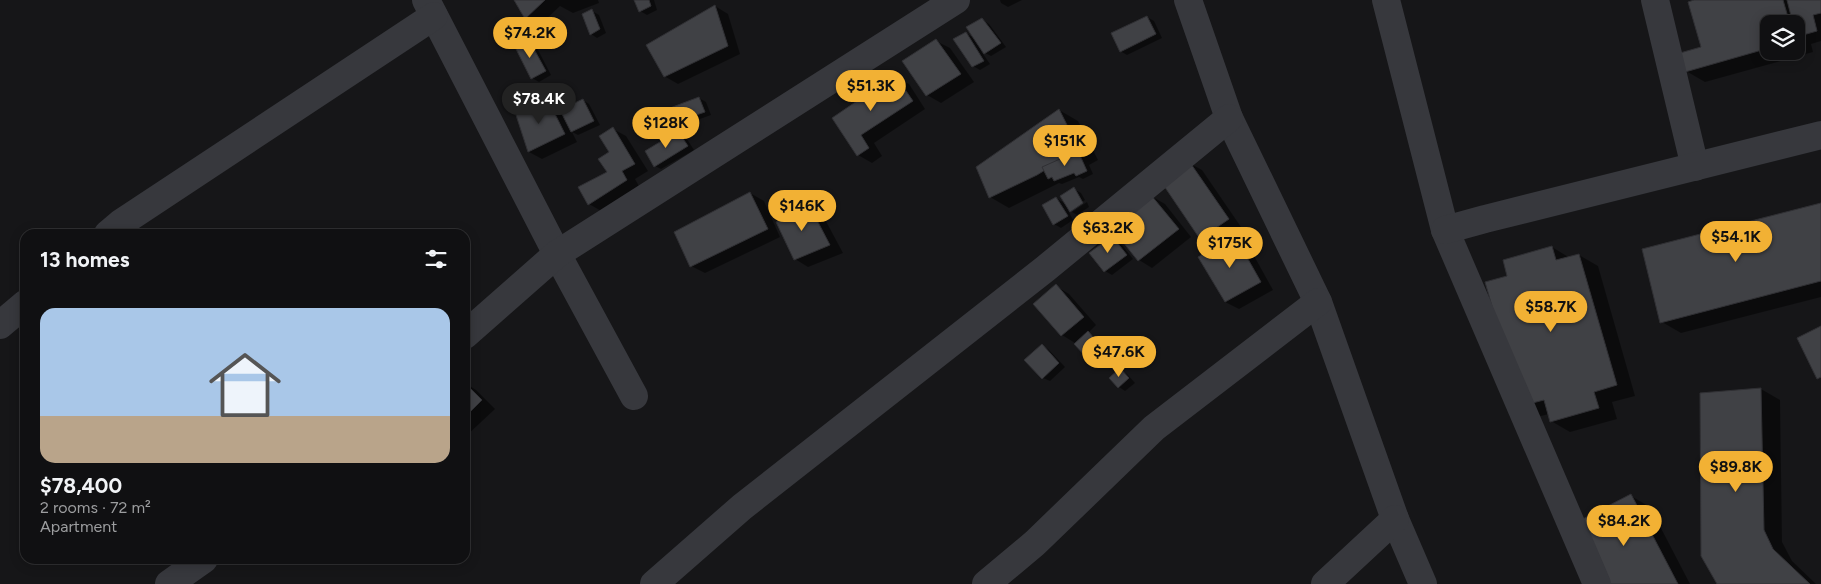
<!DOCTYPE html>
<meta charset="utf-8">
<style>
:root{--surface:#101012;--page:#19191b;--text:#f1f3f6;--muted:#9c9d9f;--line:#303032;--accent:#f2b134}
body{margin:0;font-family:Figtree,sans-serif;background:var(--page);color:var(--text);height:100vh;display:flex;flex-direction:column;font-size:19px;white-space:nowrap}
*{box-sizing:border-box;margin:0}
p{font-size:16px;color:var(--muted)}
.icon{flex:none;width:28px;height:28px;fill:none;stroke:currentColor;stroke-width:2;stroke-linecap:round;stroke-linejoin:round}
.map{position:relative;flex:1;overflow:hidden}
.sheet{position:absolute;left:20px;top:229px;width:450px;height:335px;display:flex;flex-direction:column;background:var(--surface);border-radius:15px;box-shadow:0 2px 12px #0003,0 0 0 1px var(--line)}
.sheet>*{flex:none}
.tools{position:absolute;left:1760px;top:15px;display:grid;gap:10px}
.tools a{display:grid;place-items:center;width:45px;height:45px;border-radius:10px;background:var(--surface);box-shadow:0 2px 12px #0003,0 0 0 1px var(--line);font-size:25px}
.price{position:absolute;translate:-50% -42px;padding:0 11px;border-radius:18px;background:var(--accent);color:#111;font-size:16px;line-height:32px;filter:drop-shadow(0 1px 2px #0008)}
.price::after{content:'';position:absolute;left:50%;top:30px;width:15px;height:11px;margin-left:-8px;background:inherit;clip-path:polygon(0 0,100% 0,50% 100%)}
.price.current{background:#222;color:#fff}
ul{padding:0;list-style:none}
li{display:grid;align-content:center;gap:10px;height:265px;padding:0 20px}
li span{display:grid;place-items:center;height:155px;border-radius:15px;color:#555}
li>.icon{margin-inline-start:auto}
span .icon{width:90px;height:90px;fill:#fffc;stroke-width:1}
li b{font-size:21px}
h2{display:flex;justify-content:space-between;align-items:center;height:60px;padding:0 20px;font-size:21px}
.map>svg:first-child{display:block}
</style>
<div class="map">
<svg width="1821" height="584" viewBox="0 0 1821 584">
<rect width="100%" height="100%" fill="#161618"/>
<g fill="#0007" fill-rule="evenodd">
<polygon points="515,0 598,0 599,3 573,13 560,6 539,26 526,18"/>
<polygon points="636,0 654,0 657,10 647,15 640,11"/>
<polygon points="1000,0 1022,0 1008,7 1001,3"/>
<path d="M1698 0H1821V41L1811 44 1813 52 1705 82 1686 71 1702 47ZM1769 24H1796V51H1769Z"/>
<polygon points="715,6 728,14 740,54 678,84 664,76"/>
<polygon points="592,11 599,15 606,33 597,38 591,34"/>
<polygon points="1147,17 1154,21 1162,38 1127,55 1120,51"/>
<polygon points="982,20 989,24 1006,47 991,56 981,51 990,64 980,70 973,66 966,33 975,39"/>
<polygon points="936,41 950,48 974,82 941,103 927,95"/>
<polygon points="529,42 536,46 551,75 539,82 532,78"/>
<polygon points="895,77 909,84 925,109 874,143 882,156 872,163 858,155 834,118"/>
<polygon points="546,98 559,106 561,110 583,100 589,104 600,125 578,135 572,132 577,142 542,159 529,152 518,115"/>
<polygon points="699,98 706,102 711,115 683,125 677,122"/>
<polygon points="1059,110 1078,121 1098,160 1089,165 1093,174 1083,179 1079,177 1062,184 1059,183 1009,208 990,197"/>
<polygon points="613,129 626,136 648,171 635,179 640,188 603,212 589,204 608,173"/>
<polygon points="678,132 685,136 694,150 661,169 655,166"/>
<polygon points="1189,163 1202,170 1241,227 1214,246 1201,238"/>
<polygon points="1074,189 1081,193 1085,200 1072,209 1072,211 1067,208 1073,220 1061,228 1054,224 1056,198 1066,204"/>
<polygon points="750,193 764,201 780,237 705,273 691,266"/>
<polygon points="1151,196 1165,204 1191,237 1152,268 1139,260 1113,227"/>
<polygon points="1087,202 1089,207 1077,215 1072,212"/>
<polygon points="1821,204 1821,297 1681,333 1662,322"/>
<polygon points="808,205 821,212 843,253 808,267 795,259"/>
<polygon points="1235,237 1248,245 1273,290 1239,309 1225,302"/>
<polygon points="1112,238 1119,241 1133,259 1112,275 1105,271 1091,253"/>
<polygon points="1552,247 1570,258 1579,255 1598,266 1635,396 1612,402 1617,419 1570,432 1551,421 1549,414 1541,416 1522,406 1509,276"/>
<polygon points="1056,286 1069,294 1096,325 1088,333 1095,337 1106,350 1094,361 1087,357 1075,343 1062,335"/>
<polygon points="1042,346 1048,349 1065,367 1050,381 1043,378"/>
<polygon points="1120,370 1127,374 1135,383 1125,391 1119,387 1111,378"/>
<polygon points="465,383 476,390 495,409 465,437"/>
<polygon points="1761,389 1780,400 1782,542 1792,561 1816,584 1718,584"/>
<polygon points="1631,496 1650,507 1690,584 1599,584"/>
</g>
<g fill="#404145" stroke="#303034">
<polygon points="514,0 545,0 525,19"/>
<polygon points="634,0 649,0 651,6 639,12"/>
<polygon points="1694,0 1783,0 1790,24 1769,24 1769,48 1685,72 1680,53 1701,47 1688,2"/>
<polygon points="1787,0 1821,0 1821,13 1813,15 1817,31 1796,37 1796,24 1793,24"/>
<polygon points="715,5 728,46 664,77 646,45"/>
<polygon points="592,9 600,29 590,35 582,14"/>
<polygon points="1147,16 1156,34 1120,52 1111,33"/>
<polygon points="982,18 1001,43 984,54 966,27"/>
<polygon points="966,32 984,61 972,67 953,39"/>
<polygon points="936,39 961,74 926,96 902,61"/>
<polygon points="529,40 546,71 531,79 515,47"/>
<polygon points="895,75 913,101 861,135 869,148 857,156 832,118"/>
<polygon points="546,96 565,134 528,152 516,115"/>
<polygon points="699,97 705,112 676,122 670,108"/>
<polygon points="583,99 594,121 571,132 560,110"/>
<polygon points="1059,109 1079,149 1037,175 989,198 976,167"/>
<polygon points="613,127 635,164 622,171 627,180 588,205 578,187 607,172 598,159 609,152 599,136"/>
<polygon points="678,131 688,146 654,167 645,151"/>
<polygon points="1078,151 1087,171 1076,176 1074,173 1054,181 1052,177 1048,179 1042,167"/>
<polygon points="1189,161 1229,219 1200,239 1160,180"/>
<polygon points="1074,187 1083,203 1070,212 1060,196"/>
<polygon points="750,192 768,229 690,267 674,232"/>
<polygon points="1151,195 1179,229 1138,261 1111,227"/>
<polygon points="1056,197 1068,216 1053,225 1042,205"/>
<polygon points="808,203 830,245 794,260 776,222"/>
<polygon points="1821,203 1821,281 1660,323 1642,249"/>
<polygon points="1112,236 1127,255 1104,272 1089,253"/>
<polygon points="1235,236 1261,282 1225,302 1198,257"/>
<polygon points="1552,246 1556,260 1579,254 1617,385 1594,392 1599,408 1550,422 1544,400 1521,406 1485,282 1507,276 1503,260"/>
<polygon points="1056,284 1084,317 1061,336 1033,304"/>
<polygon points="1821,326 1821,377 1817,379 1797,338"/>
<polygon points="1088,331 1101,346 1087,358 1074,344"/>
<polygon points="1042,344 1059,363 1042,379 1024,360"/>
<polygon points="1120,368 1129,378 1118,388 1109,378"/>
<polygon points="465,383 482,400 465,417"/>
<polygon points="1761,388 1764,530 1773,549 1810,584 1717,584 1701,556 1700,393"/>
<polygon points="1631,494 1678,584 1597,584 1577,522"/>
</g>
<g fill="none" stroke-linecap="round" stroke-linejoin="round">
<g stroke="#37383d" stroke-width="28">
<polyline points="426,0 557,254 634,396"/>
<polyline points="1188,0 1229,118 1318,302 1395,519 1423,584"/>
<polyline points="1386,0 1445,230 1597,584"/>
<polyline points="1655,0 1695,167"/>
<polyline points="1445,230 1485,219 1821,135"/>
<polyline points="108,234 121,223 434,16"/>
<polyline points="0,325 25,304"/>
<polyline points="465,335 557,254 956,0"/>
<polyline points="169,584 204,559"/>
<polyline points="654,584 742,507 1045,269 1229,118"/>
<polyline points="986,584 1035,543 1154,428 1318,302"/>
<polyline points="1325,584 1395,519"/>
</g>
</g>
</svg>
<div class="tools">
<a><svg class="icon" aria-label="layers" viewBox="0 0 24 24"><path d="M12 4l9 5-9 5-9-5zM3 14l9 5 9-5"/></svg></a>
</div>
<b class="price" style="left:530px;top:59px">$74.2K</b>
<b class="price" style="left:871px;top:112px">$51.3K</b>
<b class="price current" style="left:539px;top:125px">$78.4K</b>
<b class="price" style="left:666px;top:149px">$128K</b>
<b class="price" style="left:1065px;top:167px">$151K</b>
<b class="price" style="left:802px;top:232px">$146K</b>
<b class="price" style="left:1108px;top:254px">$63.2K</b>
<b class="price" style="left:1736px;top:263px">$54.1K</b>
<b class="price" style="left:1230px;top:269px">$175K</b>
<b class="price" style="left:1551px;top:333px">$58.7K</b>
<b class="price" style="left:1119px;top:378px">$47.6K</b>
<b class="price" style="left:1736px;top:493px">$89.8K</b>
<b class="price" style="left:1624px;top:547px">$84.2K</b>
<section class="sheet">
<h2>13 homes<svg class="icon" aria-label="filters" viewBox="0 0 24 24"><path d="M4 7h16M4 17h16"/><circle cx="9" cy="7" r="2"/><circle cx="15" cy="17" r="2"/></svg></h2>
<ul>
<li><span style="background:linear-gradient(#a9c7e8 70%,#b9a48a 0)"><svg class="icon" aria-label="home" viewBox="0 0 24 24"><path d="M3 11l9-7 9 7M6 9v11h12V9"/></svg></span><div><b>$78,400</b><p>2 rooms · 72 m²</p><p>Apartment</p></div></li>
</ul>
</section>
</div>
